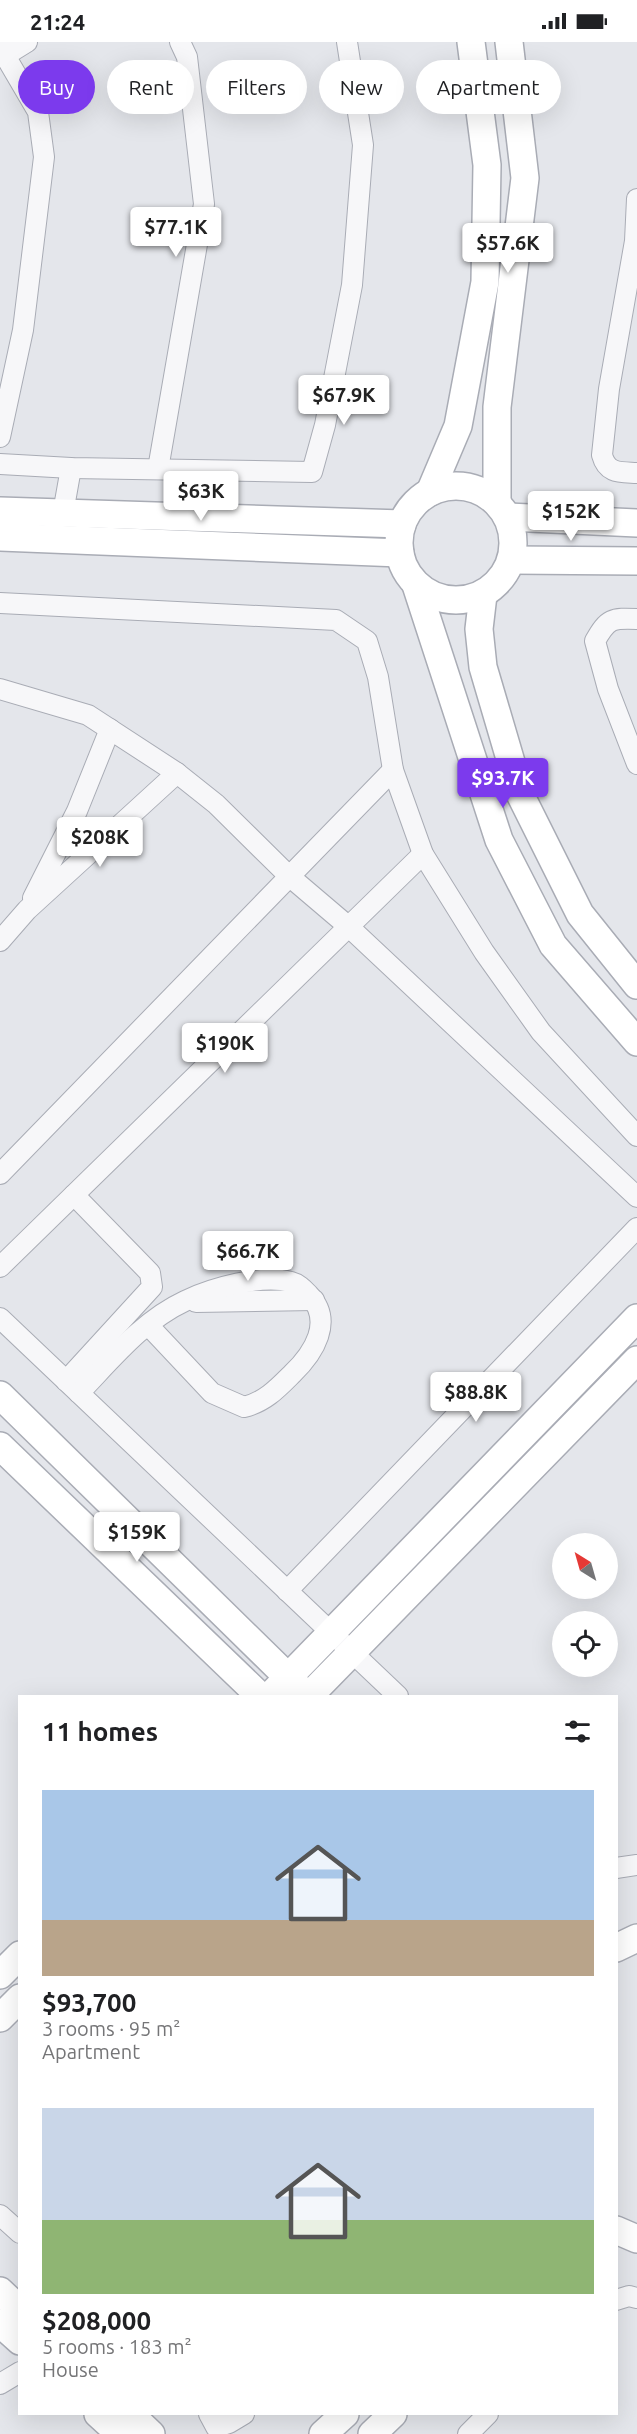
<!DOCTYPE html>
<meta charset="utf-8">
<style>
:root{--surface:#fff;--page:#f2f2f2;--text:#202124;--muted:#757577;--accent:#7c3aed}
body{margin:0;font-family:Ubuntu,sans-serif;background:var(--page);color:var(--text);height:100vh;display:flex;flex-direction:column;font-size:22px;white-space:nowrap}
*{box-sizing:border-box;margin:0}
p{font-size:20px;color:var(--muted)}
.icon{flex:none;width:33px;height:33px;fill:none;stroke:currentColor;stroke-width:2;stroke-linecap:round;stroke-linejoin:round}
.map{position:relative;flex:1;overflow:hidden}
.panel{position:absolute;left:18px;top:1653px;width:600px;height:720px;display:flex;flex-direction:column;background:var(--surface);border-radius:0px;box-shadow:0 6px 24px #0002}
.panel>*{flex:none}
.hud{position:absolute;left:18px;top:18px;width:602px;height:54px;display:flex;gap:12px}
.needle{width:39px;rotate:323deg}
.fabs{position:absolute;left:552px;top:1491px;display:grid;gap:12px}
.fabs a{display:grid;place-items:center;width:66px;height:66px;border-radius:50%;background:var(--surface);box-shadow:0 6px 24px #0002;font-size:30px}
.price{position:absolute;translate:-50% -51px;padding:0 14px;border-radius:6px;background:#fff;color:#222;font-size:20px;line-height:39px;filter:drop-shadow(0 2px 3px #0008)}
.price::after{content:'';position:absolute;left:50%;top:36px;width:18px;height:14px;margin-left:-9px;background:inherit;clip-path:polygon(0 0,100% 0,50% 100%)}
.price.current{background:var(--accent);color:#fff}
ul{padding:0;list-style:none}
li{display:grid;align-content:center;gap:12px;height:318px;padding:0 24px}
li span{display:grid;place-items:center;height:186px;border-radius:0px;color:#555}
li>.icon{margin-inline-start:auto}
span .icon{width:108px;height:108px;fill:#fffc;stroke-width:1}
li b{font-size:26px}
h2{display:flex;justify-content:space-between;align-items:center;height:72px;padding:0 24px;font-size:26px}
.tag{padding:0 21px;border-radius:27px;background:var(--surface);box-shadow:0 6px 24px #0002;font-size:21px;line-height:54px}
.tag.current{background:var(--accent);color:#fff}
.status{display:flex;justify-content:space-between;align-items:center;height:42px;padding:0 30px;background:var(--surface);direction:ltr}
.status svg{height:16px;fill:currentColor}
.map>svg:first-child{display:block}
</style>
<div class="status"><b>21:24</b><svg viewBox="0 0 49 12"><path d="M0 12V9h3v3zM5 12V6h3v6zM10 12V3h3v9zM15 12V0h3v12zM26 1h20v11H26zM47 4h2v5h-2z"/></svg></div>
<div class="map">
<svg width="637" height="2392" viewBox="0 0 637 2392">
<rect width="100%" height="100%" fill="#e4e6eb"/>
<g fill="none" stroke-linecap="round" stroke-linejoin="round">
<defs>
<g id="street">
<polyline points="0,5 38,70 44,115 23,288 0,395"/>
<polyline points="6,13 27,0"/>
<path d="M637 157 635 199 609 347 602 413C607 432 620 430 637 431"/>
<polyline points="0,422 71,426 312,430 325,383 352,243 363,103 347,0"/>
<polyline points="158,427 204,162 187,15 180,0"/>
<polyline points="63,471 71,426"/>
<polyline points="0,561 336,578 367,599 378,635 393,728 423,812 484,910 541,990 637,1094"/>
<path d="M637 577C612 576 608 576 595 599L608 647 637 722"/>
<polyline points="0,647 88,673 177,731 216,762 289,834 349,885 637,1155"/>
<polyline points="33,856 77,769 110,687"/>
<polyline points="0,899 27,868 177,731"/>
<polyline points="0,1132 393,728"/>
<polyline points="0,1225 423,812"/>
<polyline points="196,1260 314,1258"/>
<polyline points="0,1276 398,1654"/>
<polyline points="66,1339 152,1245 150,1231 74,1153"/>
<path d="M79 1351C111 1318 142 1279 185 1259 212 1246 262 1232 291 1240 299 1242 304 1248 309 1253 334 1279 314 1311 292 1332 278 1346 265 1360 244 1365L212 1351 148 1283"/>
<polyline points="287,1549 637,1186"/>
<polyline points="616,1826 637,1823"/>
<polyline points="0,2173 20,2191"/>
<polyline points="616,2258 629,2254 637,2256"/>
<polyline points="0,2342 20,2330"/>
<polyline points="209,2372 216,2385 229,2381 244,2372"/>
<polyline points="468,2392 488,2372"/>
</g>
<g id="secondary">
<circle cx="456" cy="501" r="57"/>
<polyline points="430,450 458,384 485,240 487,123 471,0"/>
<polyline points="497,460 497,365 525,136 509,0"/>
<polyline points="0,469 402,482"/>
<polyline points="508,475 637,481"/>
<polyline points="0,495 400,511"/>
<polyline points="511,518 637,519"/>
<polyline points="416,543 499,798 553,903 637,1000"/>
<polyline points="483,553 479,587 483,625 521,754 580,872 637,943"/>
<polyline points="0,1353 301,1648"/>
<polyline points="0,1404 260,1654"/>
<polyline points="270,1654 637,1276"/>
<polyline points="309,1654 637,1318"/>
<polyline points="616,1906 637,1896"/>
<polyline points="0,1933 20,1913"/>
<polyline points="0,1976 20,1956"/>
<polyline points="616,2188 637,2197"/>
<polyline points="0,2249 20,2268"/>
<polyline points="0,2281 20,2299"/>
<polyline points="98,2372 120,2392"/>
<polyline points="130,2372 151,2392"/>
<polyline points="323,2392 345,2372"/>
<polyline points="372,2392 393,2372"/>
</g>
</defs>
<use href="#street" stroke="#a9acb5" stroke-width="22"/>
<use href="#secondary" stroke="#a9acb5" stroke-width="30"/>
<use href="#street" stroke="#f7f7f9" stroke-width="20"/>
<use href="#secondary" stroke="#fff" stroke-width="27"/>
</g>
</svg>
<div class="fabs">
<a><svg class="needle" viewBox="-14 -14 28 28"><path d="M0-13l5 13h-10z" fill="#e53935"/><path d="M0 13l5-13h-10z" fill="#757577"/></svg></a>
<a><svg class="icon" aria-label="locate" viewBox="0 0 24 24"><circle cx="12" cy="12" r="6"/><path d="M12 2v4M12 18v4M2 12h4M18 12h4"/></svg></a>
</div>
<b class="price" style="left:176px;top:216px">$77.1K</b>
<b class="price" style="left:508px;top:232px">$57.6K</b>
<b class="price" style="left:344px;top:384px">$67.9K</b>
<b class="price" style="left:201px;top:480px">$63K</b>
<b class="price" style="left:571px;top:500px">$152K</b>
<b class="price current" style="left:503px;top:767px">$93.7K</b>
<b class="price" style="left:100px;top:826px">$208K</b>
<b class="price" style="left:225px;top:1032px">$190K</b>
<b class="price" style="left:248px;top:1240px">$66.7K</b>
<b class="price" style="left:476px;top:1381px">$88.8K</b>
<b class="price" style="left:137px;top:1521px">$159K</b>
<div class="hud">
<a class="tag current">Buy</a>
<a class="tag">Rent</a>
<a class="tag">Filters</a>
<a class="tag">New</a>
<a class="tag">Apartment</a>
</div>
<section class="panel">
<h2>11 homes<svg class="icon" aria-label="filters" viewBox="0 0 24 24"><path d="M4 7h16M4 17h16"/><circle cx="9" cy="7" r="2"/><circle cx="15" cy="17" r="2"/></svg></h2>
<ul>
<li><span style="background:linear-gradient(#a9c7e8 70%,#b9a48a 0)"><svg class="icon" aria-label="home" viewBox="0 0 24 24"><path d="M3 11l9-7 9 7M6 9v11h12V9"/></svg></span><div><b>$93,700</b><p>3 rooms · 95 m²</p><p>Apartment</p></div></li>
<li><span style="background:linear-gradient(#c9d6e8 60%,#8fb573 0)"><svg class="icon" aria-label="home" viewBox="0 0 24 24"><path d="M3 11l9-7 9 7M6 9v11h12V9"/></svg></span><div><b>$208,000</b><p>5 rooms · 183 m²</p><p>House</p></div></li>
</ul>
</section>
</div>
